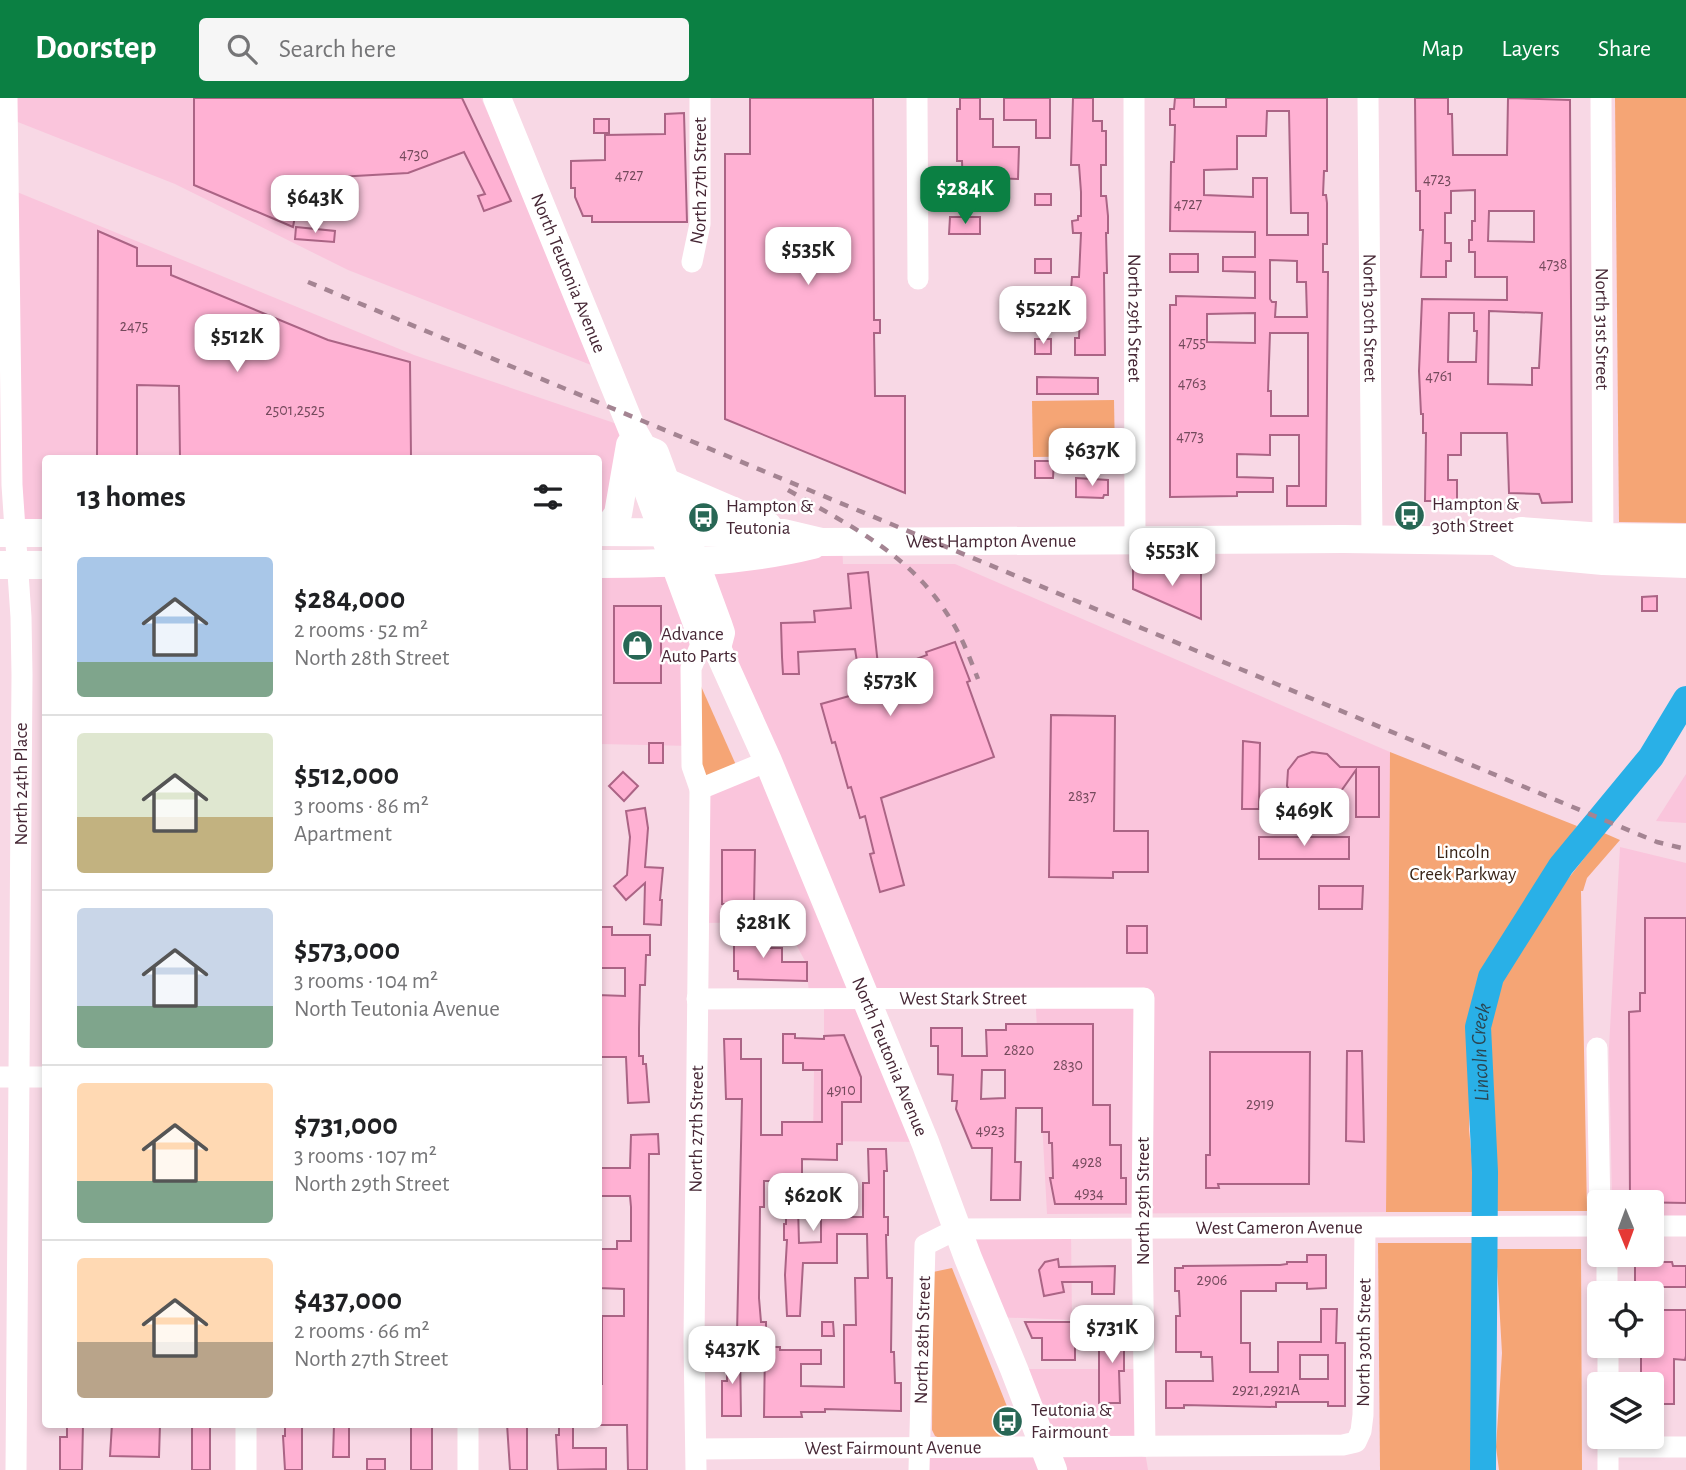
<!DOCTYPE html>
<meta charset="utf-8">
<style>
:root{--surface:#fff;--page:#f6f6f6;--text:#202124;--muted:#757577;--line:#e0e0e0;--accent:#0b8043}
body{margin:0;font-family:"Alegreya Sans",sans-serif;background:var(--page);color:var(--text);height:100vh;display:flex;flex-direction:column;font-size:26px;white-space:nowrap}
*{box-sizing:border-box;margin:0}
p{font-size:23px;color:var(--muted)}
.icon{flex:none;width:38px;height:38px;fill:none;stroke:currentColor;stroke-width:2;stroke-linecap:round;stroke-linejoin:round}
.map{position:relative;flex:1;overflow:hidden}
.details{position:absolute;left:42px;top:357px;width:560px;height:973px;display:flex;flex-direction:column;background:var(--surface);border-radius:7px;box-shadow:0 4px 10px #0003}
.details>*{flex:none}
.needle{width:46px;rotate:179deg}
.fabs{position:absolute;left:1587px;top:1092px;display:grid;gap:14px}
.fabs a{display:grid;place-items:center;width:77px;height:77px;border-radius:7px;background:var(--surface);box-shadow:0 4px 10px #0003;font-size:35px}
.price{position:absolute;translate:-50% -60px;padding:0 16px;border-radius:14px;background:#fff;color:#222;font-size:23px;line-height:46px;filter:drop-shadow(0 2px 4px #0008)}
.price::after{content:'';position:absolute;left:50%;top:42px;width:21px;height:16px;margin-left:-10px;background:inherit;clip-path:polygon(0 0,100% 0,50% 100%)}
.price.active{background:var(--accent);color:#fff}
ul{padding:0;list-style:none}
li{display:flex;align-items:center;gap:21px;height:175px;padding:0 35px}
li+li{border-top:2px solid var(--line)}
li span{display:grid;place-items:center;flex:none;width:196px;height:140px;border-radius:7px;color:#555}
li>.icon{margin-inline-start:auto}
span .icon{width:84px;height:84px;fill:#fffc;stroke-width:1}
li b{font-size:30px}
h2{display:flex;justify-content:space-between;align-items:center;height:84px;padding:0 35px;font-size:30px}
header{display:flex;align-items:center;gap:42px;box-sizing:border-box;height:98px;padding:0 35px;background:var(--accent);color:#fff}
header strong{font-size:33px}
nav{display:flex;gap:38px;margin-inline-start:auto;font-size:24px}
.search{width:490px;height:63px;background:var(--page);display:flex;align-items:center;gap:18px;box-sizing:border-box;padding:0 24px;border-radius:7px;color:var(--muted);font-size:26px}
.map>svg:first-child{display:block}
</style>
<header>
<strong>Doorstep</strong>
<div class="search"><svg class="icon" aria-label="search" viewBox="0 0 24 24"><circle cx="10" cy="10" r="6"/><path d="M15 15l6 6"/></svg>Search here</div>
<nav><a>Map</a><a>Layers</a><a>Share</a></nav>
</header>
<div class="map">
<svg width="1686" height="1372" viewBox="0 0 1686 1372">
<rect width="100%" height="100%" fill="#f8d8e5"/>
<g fill="#fac5dc">
<polygon points="0,0 481,0 517,80 591,267 348,172 175,86 0,17"/>
<polygon points="0,87 414,257 632,331 599,434 598,360 46,360 45,425 23,424"/>
<polygon points="842,444 843,466 955,466 1390,654 1386,1114 1047,1116 1035,893 865,901 925,1044 813,1043 814,973 824,974 824,901 810,901 805,863 784,824 698,825 700,691 768,663 712,544 693,563 692,648 599,646 599,466"/>
<polygon points="1686,676 1686,725 1656,723"/>
<polygon points="1620,749 1686,765 1686,1121 1652,1119 1652,1104 1612,1104 1609,949"/>
<polygon points="1071,1130 1072,1222 993,1219 957,1131"/>
<polygon points="1014,1271 1144,1271 1144,1348 1148,1372 919,1372 919,1349 1043,1347"/>
</g>
<g fill="#f5a575">
<polygon points="1615,0 1686,0 1686,425 1619,424"/>
<polygon points="1114,302 1115,358 1033,359 1032,303"/>
<polygon points="700,586 736,667 710,677 705,677 700,672"/>
<polygon points="1390,654 1577,728 1488,863 1476,887 1472,903 1469,1031 1477,1114 1386,1114"/>
<polygon points="1604,735 1620,742 1587,780 1583,793 1581,793 1587,1113 1496,1113 1488,934 1504,868 1527,833"/>
<polygon points="1378,1145 1473,1145 1474,1372 1380,1372"/>
<polygon points="1496,1151 1581,1151 1582,1372 1499,1372 1496,1349 1502,1255"/>
<polygon points="952,1170 1014,1326 1011,1337 1003,1342 940,1340 935,1338 932,1332 933,1174"/>
</g>
<g fill="none" stroke-linecap="round" stroke-linejoin="round">
<path stroke="#29b0e7" stroke-width="26" id="s1" d="M1483 1372 1485 1074 1478 929 1491 879 1561 768 1651 659 1686 601"/>
</g>
<g fill="#ffb1d3" stroke="#ab6485" stroke-width="2" fill-rule="evenodd">
<polygon points="194,0 462,0 511,103 484,113 478,98 485,96 464,54 408,75 302,81 293,129 194,87"/>
<polygon points="750,0 873,0 874,222 880,222 880,235 874,235 875,298 905,298 905,395 725,321 725,56 750,56"/>
<polygon points="960,0 980,0 980,21 993,21 993,49 1019,49 1018,81 991,80 991,93 963,93 962,63 957,63 957,11 960,11"/>
<polygon points="1004,0 1050,0 1050,40 1036,40 1036,22 1004,22"/>
<polygon points="1073,0 1093,0 1093,23 1102,23 1102,33 1106,33 1106,67 1101,67 1101,98 1106,98 1108,118 1108,135 1106,135 1107,175 1104,175 1105,257 1075,257 1075,240 1079,240 1080,216 1070,216 1070,205 1072,179 1079,179 1081,135 1073,135 1072,123 1078,122 1078,118 1081,118 1081,94 1079,67 1071,67"/>
<path d="M1175 0H1194V9H1226V0H1327V73H1324L1323 97H1326L1327 105V146H1323V174H1328L1326 408H1287V388H1299V337H1270V357L1237 356V379L1273 380V394H1237V398L1170 399V207H1176V198L1255 200V174L1223 173V159H1255V134L1170 133 1171 64H1174L1175 27H1170V11H1174ZM1267 13H1289L1291 115H1308V137H1267V80H1253V99L1204 97V72L1237 71V38H1266ZM1270 162 1297 163V184H1306L1307 219H1275L1276 204H1272L1270 201ZM1255 215V245L1207 244V216ZM1270 235H1308V318H1271V293H1268Z"/>
<path d="M1415 0H1448V16H1452L1453 57H1507L1508 0 1570 2 1572 404 1542 405 1539 396 1509 395 1507 335H1461V357H1448V382H1457V403H1425L1426 335H1423V316H1421L1419 273 1422 201 1507 202V179H1475V154H1469V142H1472V123H1475V92L1451 93V115H1445V145H1451V163H1446V179H1421L1423 132H1420V93H1416ZM1489 113H1534V144L1488 143ZM1489 213 1542 215 1539 270H1532V287L1488 286ZM1449 215H1474V233H1477L1476 264H1448Z"/>
<polygon points="684,15 687,124 592,124 592,118 583,118 575,99 575,90 571,90 571,63 605,62 605,37 665,36 665,16"/>
<rect x="594" y="21" width="15" height="14"/>
<rect x="1035" y="96" width="16" height="11"/>
<polygon points="950,119 980,119 980,136 949,136"/>
<polygon points="296,129 335,133 334,144 295,141"/>
<polygon points="98,133 137,150 137,168 171,168 171,177 328,242 410,264 411,360 180,360 179,288 137,287 137,360 97,360"/>
<rect x="1170" y="156" width="28" height="18"/>
<rect x="1035" y="161" width="16" height="14"/>
<rect x="1035" y="241" width="16" height="15"/>
<polygon points="1037,279 1098,280 1098,296 1037,296"/>
<polygon points="1035,363 1054,363 1053,380 1035,380"/>
<polygon points="1076,380 1108,382 1108,397 1104,397 1103,400 1076,399"/>
<polygon points="1133,472 1201,472 1201,521 1133,491"/>
<polygon points="868,474 881,595 918,581 911,563 927,557 926,554 955,544 970,583 967,584 994,659 881,700 904,787 880,794 870,756 874,755 865,718 860,720 851,689 848,690 835,644 832,645 821,606 860,595 859,590 861,589 855,551 798,554 799,576 783,576 782,559 781,525 815,524 814,513 851,510 848,476"/>
<polygon points="1657,498 1657,513 1642,513 1642,499"/>
<rect x="614" y="508" width="47" height="77"/>
<polygon points="1051,617 1115,618 1114,733 1148,733 1148,774 1113,774 1113,780 1049,779"/>
<polygon points="1243,643 1260,645 1259,711 1242,711"/>
<rect x="649" y="645" width="14" height="20"/>
<polygon points="1312,654 1327,656 1340,669 1379,669 1379,719 1356,719 1356,672 1334,703 1323,709 1304,708 1294,701 1287,688 1288,672 1298,659"/>
<polygon points="623,674 638,688 624,703 609,688"/>
<polygon points="645,710 648,730 645,769 663,770 660,802 662,802 661,827 644,826 645,785 626,802 614,788 627,777 630,739 626,713"/>
<rect x="1259" y="739" width="90" height="22"/>
<polygon points="722,752 755,752 754,806 722,806"/>
<polygon points="1319,788 1363,788 1362,811 1319,811"/>
<polygon points="1645,820 1686,820 1686,1105 1630,1104 1629,914 1640,913 1640,895 1645,895"/>
<rect x="1127" y="828" width="20" height="27"/>
<polygon points="598,829 612,829 612,837 650,837 650,857 646,857 645,887 640,887 639,931 639,958 643,958 643,966 646,966 649,1004 628,1005 626,959 598,959 598,897 625,898 625,870 598,870"/>
<polygon points="759,829 761,850 782,850 782,864 807,864 807,883 738,881 738,873 734,873 734,836 737,835 736,830"/>
<path d="M1006 926H1093V1007H1110V1047H1121V1080H1126V1106H1055L1050 1080H1053L1052 1045H1049V1034H1042V1010H1016L1015 1064H1021L1020 1102H991L992 1050H972L956 1011 957 1003H952L953 977 938 976V948H931V930H962V958H987L986 932H1006ZM982 972H1005V1000L981 1001Z"/>
<path d="M783 936H795V940L824 941V938L844 937 861 979V1004H842V1046H837V1062L802 1061V1091L837 1090 838 1119H863V1085H869L868 1051H886L887 1073H884V1119H888V1137H886L887 1180H892L891 1254H894L895 1285H901V1313L825 1311V1314H801L802 1319H764L765 1249H780V1252H821V1266H801V1288L844 1289V1227H856L855 1180H868L867 1136H837V1165H803L800 1218H787L785 1177 787 1142H784V1126H786V1083H764V1109H760L759 1200 761 1224H766V1237H737L742 1001H726L724 941H741V961H761V1037H782V1024H822V972H803V965H783ZM798 1108 821 1109V1144L799 1145Z"/>
<polygon points="1347,953 1362,953 1364,1044 1346,1043"/>
<polygon points="1210,954 1310,954 1309,1086 1218,1086 1219,1090 1206,1090 1206,1057 1210,1057"/>
<polygon points="658,1036 659,1056 649,1056 647,1372 628,1372 627,1327 598,1327 598,1286 602,1286 602,1218 624,1218 624,1191 598,1190 598,1151 617,1151 617,1143 631,1143 631,1109 630,1098 598,1098 598,1070 630,1070 631,1037"/>
<path d="M1307 1157H1326V1190L1307 1191V1185H1276V1193H1241V1245H1250V1274H1278V1244H1321V1211H1337L1336 1245H1345V1308H1328V1304H1276V1309L1184 1307V1310H1166V1283H1213L1212 1259H1201V1254H1176V1218H1180L1179 1193H1175V1170H1183V1168L1280 1167 1287 1166V1164H1307ZM1300 1257H1328V1281H1300Z"/>
<polygon points="1058,1161 1059,1169 1115,1168 1114,1196 1092,1196 1092,1184 1062,1184 1064,1194 1044,1198 1039,1172 1045,1164"/>
<polygon points="1659,1164 1672,1164 1673,1168 1686,1168 1686,1189 1653,1189 1653,1195 1635,1195 1635,1168 1659,1167"/>
<polygon points="1658,1212 1686,1212 1686,1258 1685,1262 1674,1261 1674,1306 1652,1306 1652,1286 1641,1286 1641,1248 1652,1248 1658,1245"/>
<polygon points="822,1224 833,1224 834,1238 822,1238"/>
<polygon points="1025,1224 1075,1224 1075,1262 1042,1262 1042,1240 1032,1240"/>
<polygon points="1109,1226 1124,1226 1124,1273 1119,1273 1120,1305 1099,1305 1099,1247 1109,1247"/>
<polygon points="727,1253 740,1253 741,1318 722,1318 722,1283 727,1283"/>
<polygon points="67,1326 83,1326 82,1372 60,1372 60,1339 67,1339"/>
<polygon points="112,1326 160,1326 159,1359 110,1358"/>
<rect x="192" y="1326" width="18" height="46"/>
<polygon points="285,1326 302,1326 302,1372 285,1372 283,1338 285,1338"/>
<polygon points="334,1326 349,1326 349,1359 333,1359"/>
<rect x="411" y="1326" width="21" height="46"/>
<polygon points="507,1326 527,1326 527,1372 510,1372"/>
<polygon points="559,1326 573,1326 573,1350 606,1350 606,1371 558,1372 556,1337 559,1337"/>
<rect x="367" y="1361" width="18" height="11"/>
</g>
<g fill="none" stroke-linecap="round" stroke-linejoin="round">
<g stroke="#fff" stroke-width="21">
<polyline points="7,0 12,387 21,519 22,577 16,1372"/>
<polyline points="917,0 918,181"/>
<path id="s2" d="M1134 0 1135 442"/>
<path id="s3" d="M1368 0 1372 441"/>
<path id="s4" d="M1601 0 1603 453"/>
<path id="s5" d="M692 164 700 126V0"/>
<polyline points="700,691 768,663"/>
<path id="s6" d="M697 901 1144 900 1142 1130 1145 1348"/>
<polyline points="1597,950 1600,1116"/>
<polyline points="0,979 46,979"/>
<polyline points="1652,1128 1686,1128"/>
<polyline points="1607,1157 1607,1195"/>
<polyline points="1608,1248 1608,1286"/>
<polyline points="468,1326 468,1372"/>
<polyline points="1608,1349 1686,1349"/>
<path id="s7" d="M697 1351 1343 1347 1356 1344 1361 1333 1363 1317 1365 1130"/>
<polyline points="246,1372 246,1326"/>
<path id="s8" d="M696 1372 694 1244 700 691 692 668 691 570 703 542"/>
<path id="s9" d="M919 1372 925 1147 957 1131 1600 1128"/>
<polyline points="1608,1372 1608,1339"/>
</g>
<g stroke="#fff" stroke-width="28">
<path id="s10" d="M497 0 632 331 643 350 655 355 718 526 721 535 717 550"/>
<path id="s11" d="M643 350 637 363 703 542 717 550 768 663 925 1044 968 1160 1014 1271 1053 1372"/>
<polyline points="666,384 768,428"/>
<path id="s12" d="M598 434 784 435 822 444 1343 441 1496 443 1521 433 1603 439 1686 440"/>
<polyline points="605,434 618,416 630,347"/>
<polyline points="0,435 46,435"/>
<polyline points="1496,443 1518,455 1603,463 1686,466"/>
<path d="M598 466C670 466 744 464 813 447"/>
<polyline points="0,467 46,467"/>
</g>
<g stroke="#a48492" stroke-width="4.5" stroke-dasharray="9 9" stroke-linecap="butt">
<polyline points="308,184 1657,744 1686,751"/>
<path d="M788 392C852 429 912 457 951 522 963 541 970 561 978 581"/>
</g>
</g>
<defs>
<symbol id="bus-disc" viewBox="-11 -11 22 22"><circle r="9.5" fill="#286755" stroke="#fff"/><path d="M-5-6H5V4H4V6H2V4H-2V6H-4V4H-5ZM-3.5-4V0h7V-4ZM-3.5 1.2v1.5H-2V1.2ZM2 1.2v1.5H3.5V1.2Z" fill="#fff"/></symbol>
<symbol id="shop-disc" viewBox="-11 -11 22 22"><circle r="9.5" fill="#286755" stroke="#fff"/><path d="M-5-2.5h2.3a2.7 3.5 0 0 1 5.4 0H5L5.5 6h-11ZM-1.5-2.5h3a1.5 2.3 0 0 0-3 0Z" fill="#fff"/></symbol>
</defs>
<g fill-rule="evenodd">
<use href="#bus-disc" x="1392" y="400" width="35" height="35"/>
<use href="#bus-disc" x="686" y="402" width="35" height="35"/>
<use href="#shop-disc" x="620" y="530" width="35" height="35"/>
<use href="#bus-disc" x="990" y="1306" width="35" height="35"/>
</g>
<g text-anchor="middle" dominant-baseline="central" stroke-width="5" stroke-linejoin="round" paint-order="stroke">
<g font-size="16" fill="#744a5c">
<text x="414" y="56">4730</text>
<text x="629" y="77">4727</text>
<text x="1437" y="81">4723</text>
<text x="1188" y="106">4727</text>
<text x="1553" y="166">4738</text>
<text x="134" y="228">2475</text>
<text x="1192" y="244">4755</text>
<text x="1439" y="278">4761</text>
<text x="1192" y="285">4763</text>
<text x="295" y="312">2501,2525</text>
<text x="1190" y="338">4773</text>
<text x="1082" y="698">2837</text>
<text x="1019" y="952">2820</text>
<text x="1068" y="967">2830</text>
<text x="841" y="992">4910</text>
<text x="1260" y="1006">2919</text>
<text x="990" y="1032">4923</text>
<text x="1087" y="1064">4928</text>
<text x="1089" y="1095">4934</text>
<text x="1212" y="1182">2906</text>
<text x="1266" y="1292">2921,2921A</text>
</g>
<g font-size="19" fill="#462735" stroke="#fff">
<text stroke="none"><textPath href="#s5" startOffset="82">North 27th Street</textPath></text>
<text stroke="none"><textPath href="#s10" startOffset="189">North Teutonia Avenue</textPath></text>
<text stroke="none"><textPath href="#s3" startOffset="220">North 30th Street</textPath></text>
<text stroke="none"><textPath href="#s2" startOffset="220">North 29th Street</textPath></text>
<text stroke="none"><textPath href="#s4" startOffset="231">North 31st Street</textPath></text>
<text stroke="none"><textPath href="#s12" startOffset="394">West Hampton Avenue</textPath></text>
<text transform="translate(21 686) rotate(-90)">North 24th Place</text>
<text stroke="none"><textPath href="#s6" startOffset="266">West Stark Street</textPath></text>
<text stroke="none"><textPath href="#s11" startOffset="665">North Teutonia Avenue</textPath></text>
<text stroke="none"><textPath href="#s8" startOffset="341">North 27th Street</textPath></text>
<text transform="translate(1143 1103) rotate(-90)">North 29th Street</text>
<text stroke="none"><textPath href="#s9" startOffset="583">West Cameron Avenue</textPath></text>
<text stroke="none"><textPath href="#s9" startOffset="130">North 28th Street</textPath></text>
<text stroke="none"><textPath href="#s7" startOffset="760">North 30th Street</textPath></text>
<text stroke="none"><textPath href="#s7" startOffset="196">West Fairmount Avenue</textPath></text>
</g>
<g font-size="19" fill="#462735" stroke="#fff" text-anchor="start">
<text x="1432" y="406">Hampton &amp;<tspan x="1432" dy="22">30th Street</tspan></text>
<text x="726" y="408">Hampton &amp;<tspan x="726" dy="22">Teutonia</tspan></text>
<text x="661" y="536">Advance<tspan x="661" dy="22">Auto Parts</tspan></text>
<text x="1031" y="1312">Teutonia &amp;<tspan x="1031" dy="22">Fairmount</tspan></text>
</g>
<g font-size="19" fill="#392417" stroke="#fff">
<text x="1463" y="754">Lincoln<tspan x="1463" dy="22">Creek Parkway</tspan></text>
</g>
<g font-size="21" font-style="italic" fill="#2b4653" stroke="#fff">
<text stroke="none"><textPath href="#s1" startOffset="418">Lincoln Creek</textPath></text>
</g>
</g>
</svg>
<div class="fabs">
<a><svg class="needle" viewBox="-14 -14 28 28"><path d="M0-13l5 13h-10z" fill="#e53935"/><path d="M0 13l5-13h-10z" fill="#757577"/></svg></a>
<a><svg class="icon" aria-label="locate" viewBox="0 0 24 24"><circle cx="12" cy="12" r="6"/><path d="M12 2v4M12 18v4M2 12h4M18 12h4"/></svg></a>
<a><svg class="icon" aria-label="layers" viewBox="0 0 24 24"><path d="M12 4l9 5-9 5-9-5zM3 14l9 5 9-5"/></svg></a>
</div>
<b class="price active" style="left:965px;top:128px">$284K</b>
<b class="price" style="left:315px;top:137px">$643K</b>
<b class="price" style="left:808px;top:189px">$535K</b>
<b class="price" style="left:1043px;top:248px">$522K</b>
<b class="price" style="left:237px;top:276px">$512K</b>
<b class="price" style="left:1092px;top:390px">$637K</b>
<b class="price" style="left:1172px;top:490px">$553K</b>
<b class="price" style="left:890px;top:620px">$573K</b>
<b class="price" style="left:1304px;top:750px">$469K</b>
<b class="price" style="left:763px;top:862px">$281K</b>
<b class="price" style="left:813px;top:1135px">$620K</b>
<b class="price" style="left:1112px;top:1267px">$731K</b>
<b class="price" style="left:732px;top:1288px">$437K</b>
<section class="details">
<h2>13 homes<svg class="icon" aria-label="filters" viewBox="0 0 24 24"><path d="M4 7h16M4 17h16"/><circle cx="9" cy="7" r="2"/><circle cx="15" cy="17" r="2"/></svg></h2>
<ul>
<li><span style="background:linear-gradient(#a9c7e8 75%,#7fa58c 0)"><svg class="icon" aria-label="home" viewBox="0 0 24 24"><path d="M3 11l9-7 9 7M6 9v11h12V9"/></svg></span><div><b>$284,000</b><p>2 rooms · 52 m²</p><p>North 28th Street</p></div></li>
<li><span style="background:linear-gradient(#dfe7d0 60%,#c2b280 0)"><svg class="icon" aria-label="home" viewBox="0 0 24 24"><path d="M3 11l9-7 9 7M6 9v11h12V9"/></svg></span><div><b>$512,000</b><p>3 rooms · 86 m²</p><p>Apartment</p></div></li>
<li><span style="background:linear-gradient(#c9d6e8 70%,#7fa58c 0)"><svg class="icon" aria-label="home" viewBox="0 0 24 24"><path d="M3 11l9-7 9 7M6 9v11h12V9"/></svg></span><div><b>$573,000</b><p>3 rooms · 104 m²</p><p>North Teutonia Avenue</p></div></li>
<li><span style="background:linear-gradient(#ffd9b3 70%,#7fa58c 0)"><svg class="icon" aria-label="home" viewBox="0 0 24 24"><path d="M3 11l9-7 9 7M6 9v11h12V9"/></svg></span><div><b>$731,000</b><p>3 rooms · 107 m²</p><p>North 29th Street</p></div></li>
<li><span style="background:linear-gradient(#ffd9b3 60%,#b9a48a 0)"><svg class="icon" aria-label="home" viewBox="0 0 24 24"><path d="M3 11l9-7 9 7M6 9v11h12V9"/></svg></span><div><b>$437,000</b><p>2 rooms · 66 m²</p><p>North 27th Street</p></div></li>
</ul>
</section>
</div>
